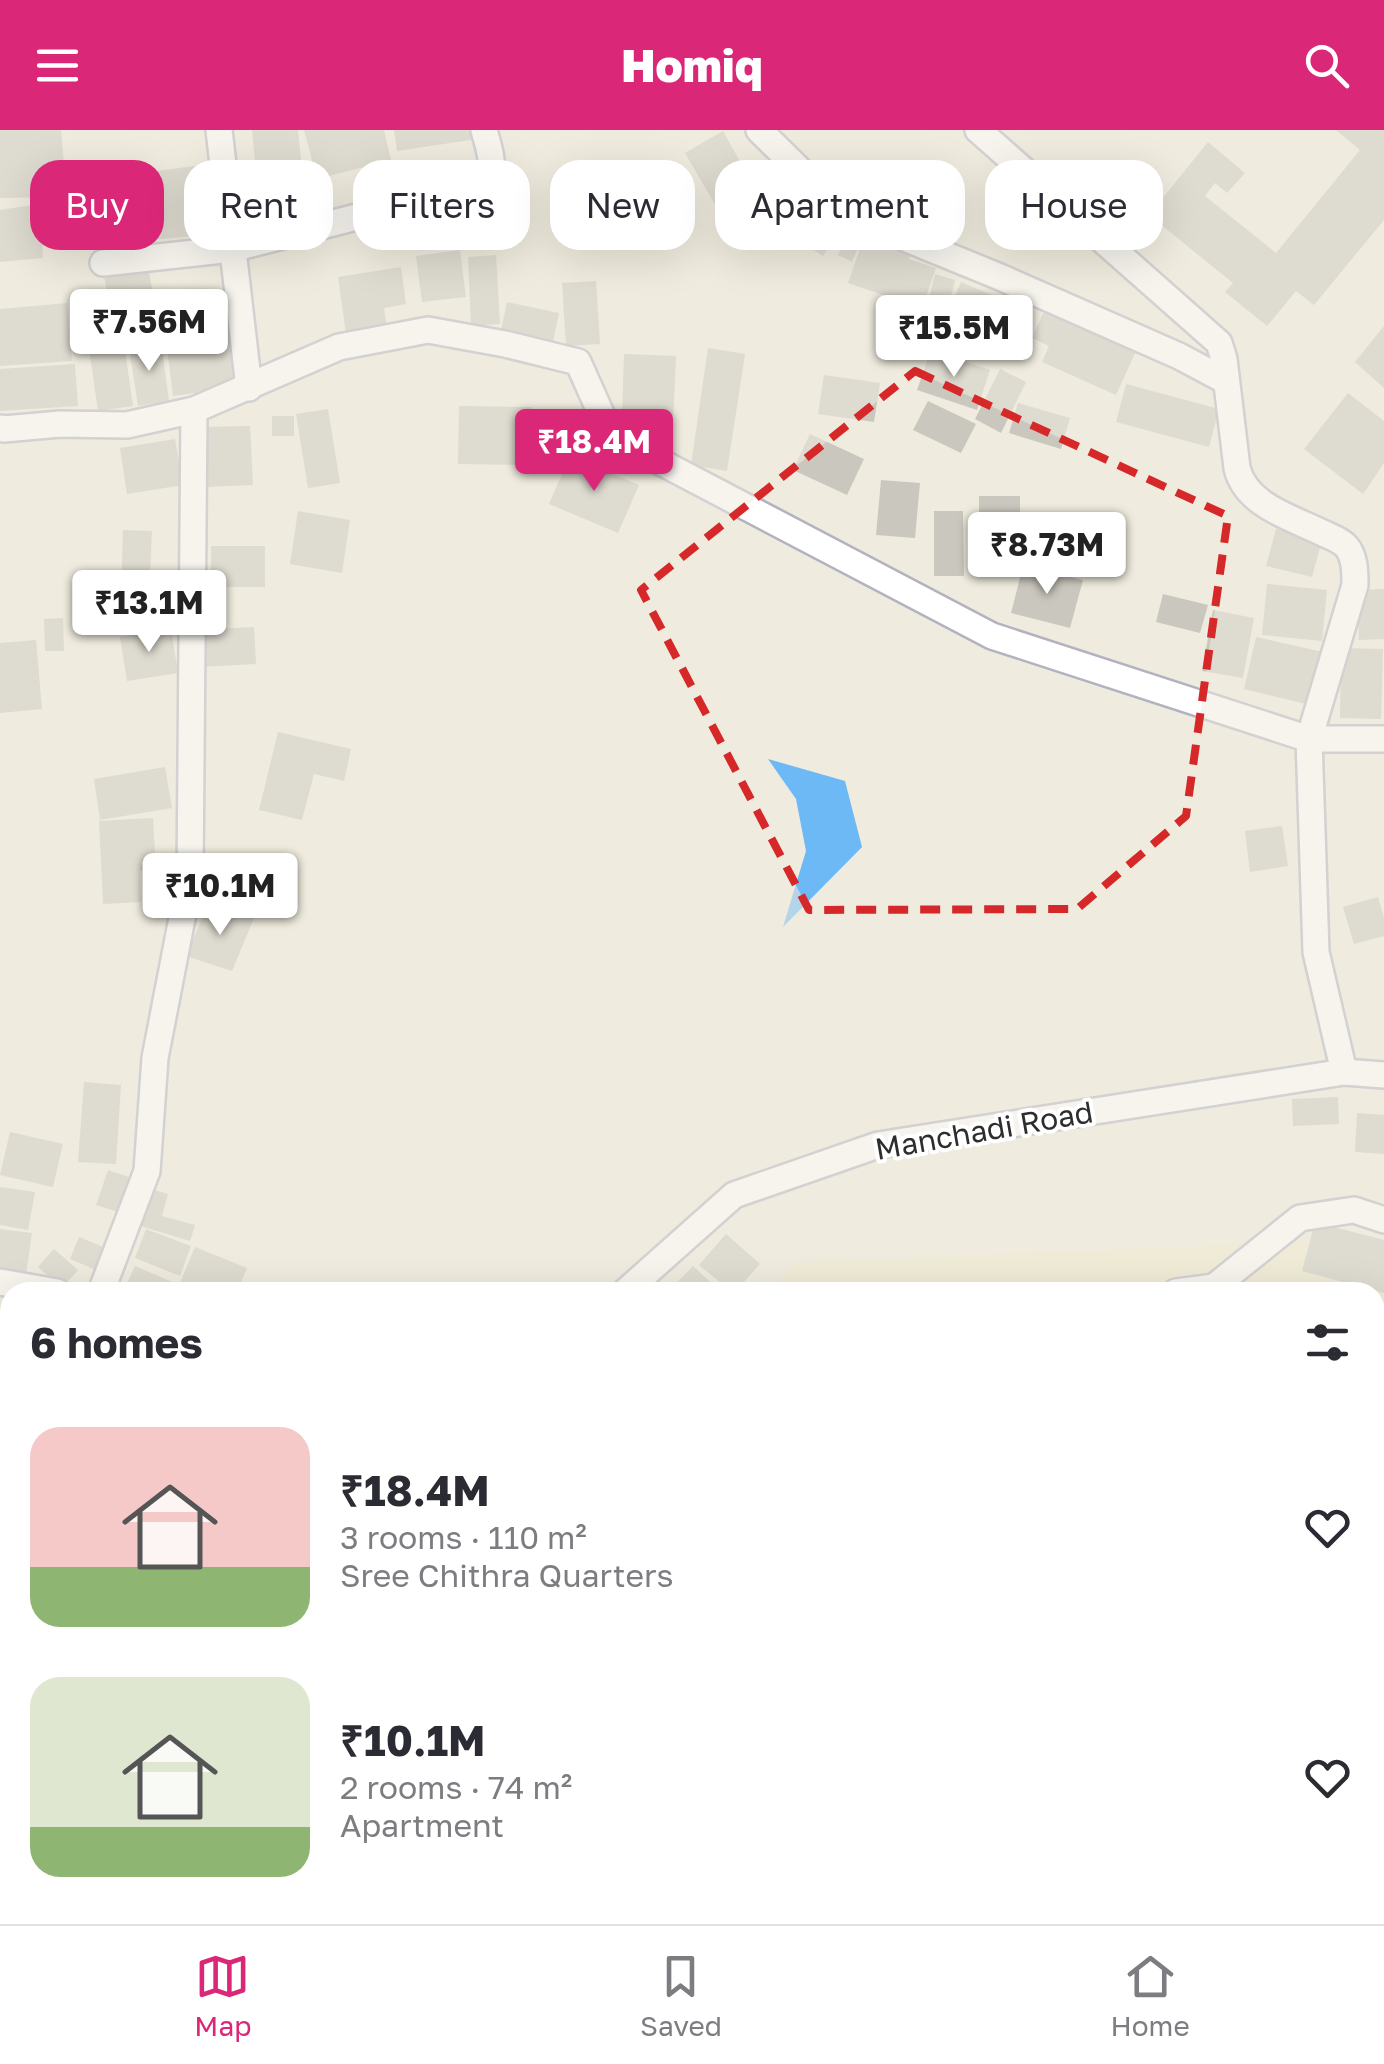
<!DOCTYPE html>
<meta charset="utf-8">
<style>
:root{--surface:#fff;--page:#f2f2f3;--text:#2b2b33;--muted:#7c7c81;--line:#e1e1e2;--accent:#db2777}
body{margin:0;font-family:"Golos Text",sans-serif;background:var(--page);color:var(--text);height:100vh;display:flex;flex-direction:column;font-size:38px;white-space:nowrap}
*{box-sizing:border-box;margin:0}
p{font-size:32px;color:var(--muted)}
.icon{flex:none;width:55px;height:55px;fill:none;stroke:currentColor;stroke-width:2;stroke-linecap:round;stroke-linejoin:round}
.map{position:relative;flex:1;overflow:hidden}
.sheet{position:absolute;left:0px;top:1152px;width:1385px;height:642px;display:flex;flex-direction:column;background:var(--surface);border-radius:30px 30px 0 0;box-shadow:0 10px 40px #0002}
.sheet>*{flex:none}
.top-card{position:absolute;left:30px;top:30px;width:1325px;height:90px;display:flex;gap:20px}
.price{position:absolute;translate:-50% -85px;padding:0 22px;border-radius:10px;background:#fff;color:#222;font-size:32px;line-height:65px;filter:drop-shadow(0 2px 5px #0008)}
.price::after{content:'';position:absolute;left:50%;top:60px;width:30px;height:22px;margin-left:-15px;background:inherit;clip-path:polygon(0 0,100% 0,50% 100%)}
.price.active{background:var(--accent);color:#fff}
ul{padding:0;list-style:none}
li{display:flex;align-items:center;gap:30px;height:250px;padding:0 30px}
li span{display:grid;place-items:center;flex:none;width:280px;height:200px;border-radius:30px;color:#555}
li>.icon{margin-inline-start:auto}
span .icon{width:120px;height:120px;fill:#fffc;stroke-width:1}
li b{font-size:42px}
h2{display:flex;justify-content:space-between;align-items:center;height:120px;padding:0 30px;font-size:42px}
.tag{padding:0 35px;border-radius:30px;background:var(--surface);box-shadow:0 10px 40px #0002;font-size:35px;line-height:90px}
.tag.active{background:var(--accent);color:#fff}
header{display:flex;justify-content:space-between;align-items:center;height:130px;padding:0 30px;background:var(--accent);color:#fff;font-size:45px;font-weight:800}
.menu{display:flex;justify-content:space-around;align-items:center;height:140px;border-top:2px solid var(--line);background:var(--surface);font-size:28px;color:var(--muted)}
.menu a{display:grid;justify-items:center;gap:5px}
.menu .active{color:var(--accent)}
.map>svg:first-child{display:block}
</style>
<header><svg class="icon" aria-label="menu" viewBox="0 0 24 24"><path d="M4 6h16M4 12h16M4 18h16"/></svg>Homiq<svg class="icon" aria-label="search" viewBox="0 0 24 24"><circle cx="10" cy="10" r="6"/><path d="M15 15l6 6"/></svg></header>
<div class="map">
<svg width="1384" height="1794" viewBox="0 0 1384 1794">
<rect width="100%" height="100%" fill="#efebde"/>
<polygon fill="#f1eccd" points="1320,1111 1384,1135 1384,1794 0,1794 0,1781 10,1774 10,1785 1375,1785 1375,1162 766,1162 796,1133"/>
<polygon fill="#6cb9f6" points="768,629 845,651 862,717 783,797 806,721 796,669"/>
<g fill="#cac7be">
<polygon points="0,0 61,0 67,67 0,68"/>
<polygon points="252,0 298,0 304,59 258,63"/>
<polygon points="304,0 384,0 391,30 317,49"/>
<polygon points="394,0 475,0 477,9 397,21"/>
<polygon points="1336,0 1384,0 1384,90 1314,175 1296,161 1267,196 1225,162 1233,153 1149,85 1208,12 1245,43 1227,63 1215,53 1205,66 1276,123 1360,20"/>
<polygon points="723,1 753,55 716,76 685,23"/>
<polygon points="202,35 209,105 140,111 142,43"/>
<polygon points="133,50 127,113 85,118 81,70"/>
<polygon points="788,56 845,92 823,126 766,90"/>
<polygon points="40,74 43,128 0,132 0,80"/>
<polygon points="847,103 862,109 852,132 838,125"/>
<polygon points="865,104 912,120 909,129 936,138 922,178 848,153"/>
<polygon points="460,120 466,167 422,172 416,126"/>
<polygon points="496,125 500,194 471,196 468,127"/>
<polygon points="401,137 406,174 384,178 387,198 346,204 338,147"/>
<polygon points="148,138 156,178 111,186 104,146"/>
<polygon points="935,144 955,150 948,178 928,173"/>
<polygon points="596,151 600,214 566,216 562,153"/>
<polygon points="961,152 1031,182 1015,220 945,190"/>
<polygon points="507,172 559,183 552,216 500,205"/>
<polygon points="67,173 72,231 0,236 0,179"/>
<polygon points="1045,179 1137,219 1116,265 1042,232 1049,216 1032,208"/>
<polygon points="236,185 245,256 173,266 164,194"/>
<polygon points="1384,196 1384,258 1355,232"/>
<polygon points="123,206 133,276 98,281 88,211"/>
<polygon points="161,212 169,271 138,276 129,217"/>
<polygon points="708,218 745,224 727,341 691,335"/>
<polygon points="931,220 990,240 977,280 917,260"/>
<polygon points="624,224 676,226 673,290 622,287"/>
<polygon points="75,234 78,276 0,281 0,239"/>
<polygon points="1000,239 1026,252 1001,303 975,289"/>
<polygon points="824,245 880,253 874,292 818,284"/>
<polygon points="1126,254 1219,279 1209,317 1116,292"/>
<polygon points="1348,263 1384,291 1384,333 1363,364 1304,319"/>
<polygon points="928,271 976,294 961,323 913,300"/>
<polygon points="1018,273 1070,288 1061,319 1009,303"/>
<polygon points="459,276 532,277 531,335 458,334"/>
<polygon points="328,279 340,353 308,358 296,284"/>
<rect x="272" y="286" width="22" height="20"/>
<polygon points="250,296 253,355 206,357 203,297"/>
<polygon points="810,304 864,329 847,365 793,340"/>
<polygon points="175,309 183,355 127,364 120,318"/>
<polygon points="570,326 639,355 618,403 549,374"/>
<polygon points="881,350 920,353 915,408 876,405"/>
<rect x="979" y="366" width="41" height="41"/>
<polygon points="298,381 350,390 342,443 290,434"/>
<polygon points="934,381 963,381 964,446 934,446"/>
<polygon points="1047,389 1100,400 1091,446 1038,436"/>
<polygon points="1276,399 1322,410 1312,447 1266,436"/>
<polygon points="123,400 152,401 149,464 121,463"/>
<rect x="211" y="416" width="54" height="41"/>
<polygon points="1023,436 1083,450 1070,498 1011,483"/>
<polygon points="1267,454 1327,460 1322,511 1262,505"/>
<polygon points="1384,459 1384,509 1359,510 1357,460"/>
<polygon points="1163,464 1208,475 1200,503 1156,492"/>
<polygon points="1213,480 1254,488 1243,548 1202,541"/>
<polygon points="63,488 64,521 45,521 44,489"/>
<polygon points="254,497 256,534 197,537 196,500"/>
<polygon points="171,499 178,543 127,551 120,507"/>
<polygon points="1256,507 1323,522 1310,575 1244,559"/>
<polygon points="36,510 42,579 0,583 0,513"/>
<polygon points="1341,518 1383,519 1381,589 1340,588"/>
<polygon points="278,602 351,619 344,651 314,644 302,690 259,680"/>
<polygon points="165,637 172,678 100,690 94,649"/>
<polygon points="153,688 156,740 140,741 141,772 103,774 99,691"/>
<polygon points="1282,696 1288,736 1250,742 1245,701"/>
<polygon points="1378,767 1384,788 1384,806 1354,814 1343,777"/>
<polygon points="207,777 254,788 232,841 186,826"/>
<polygon points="84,952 121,955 116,1034 78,1032"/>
<polygon points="1338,967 1339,994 1293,996 1292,969"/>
<polygon points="1357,983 1384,985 1384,1024 1355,1022"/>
<polygon points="10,1002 63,1014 53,1057 0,1045"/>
<polygon points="108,1040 135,1049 124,1084 96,1075"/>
<polygon points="0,1057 35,1062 28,1100 0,1095"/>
<polygon points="148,1058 168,1064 162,1086 195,1095 190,1111 137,1095"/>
<polygon points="1315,1092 1384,1110 1384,1163 1302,1141"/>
<polygon points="0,1099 32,1103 26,1145 0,1141"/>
<polygon points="146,1099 191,1116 180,1146 135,1128"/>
<polygon points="726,1104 760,1134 735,1162 732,1162 699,1135"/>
<polygon points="79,1107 111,1120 101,1142 70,1129"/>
<polygon points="195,1117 247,1138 237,1162 176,1162"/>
<polygon points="54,1119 78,1140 62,1158 38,1137"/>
<polygon points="135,1136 172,1152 167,1162 123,1162"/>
<polygon points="693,1136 721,1162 668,1162"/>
<polygon points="1375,1227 1384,1227 1384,1285 1375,1284"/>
<polygon points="1384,1470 1384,1551 1375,1539 1375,1477"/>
<polygon points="5,1495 10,1497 10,1572 0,1568 0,1507"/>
<polygon points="0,1612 10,1613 10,1693 0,1692"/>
<polygon points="1375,1651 1384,1677 1384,1705 1375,1708"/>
<polygon points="0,1724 10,1726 10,1784 0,1783"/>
<polygon points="256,1785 381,1785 373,1794 248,1794"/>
</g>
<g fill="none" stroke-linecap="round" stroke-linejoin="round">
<defs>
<g id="service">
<polyline points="1375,1425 1384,1418"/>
<polyline points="1057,1785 1062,1794"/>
<polyline points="1361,1794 1384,1780"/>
</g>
<g id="minor">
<polyline points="219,0 249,258"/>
<polyline points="759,0 827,67 868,93 1000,147 1179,226 1226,251"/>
<path d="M103 133 232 119 481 55C499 42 489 19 484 0"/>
<path d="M0 298 4 299 60 294 127 295 194 280 339 217 428 200 505 214 578 232 611 306 992 506 1309 609 1355 455C1355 442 1355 426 1346 416 1340 410 1332 407 1325 404 1293 388 1246 376 1237 338L1224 229 1219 213 978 0"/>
<polyline points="1344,942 1316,822 1309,609 1384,609"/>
<polyline points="0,1152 57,1162"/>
<polyline points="101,1162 147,1041 155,928 190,747 194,280"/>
<polyline points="625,1162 734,1065 878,1015 1344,942 1384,945"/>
<polyline points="1176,1162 1214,1157 1300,1088 1354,1080 1384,1090"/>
<polyline points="0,1312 10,1300"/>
<polyline points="0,1579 10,1585"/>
<polyline points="636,1785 641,1794"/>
<polyline points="946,1785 953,1794"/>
<polyline points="164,1794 171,1785"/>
<polyline points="467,1794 477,1785"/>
</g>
</defs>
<use href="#service" stroke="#b2b2c1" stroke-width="18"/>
<use href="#minor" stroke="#b2b2c1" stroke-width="30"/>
<use href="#service" stroke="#fff" stroke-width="12"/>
<use href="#minor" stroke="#fff" stroke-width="25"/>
</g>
<path d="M0 0H1384V1794H0ZM915 241 1228 386 1186 686 1077 779 809 780 641 460Z" fill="#efebde" fill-opacity=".55" fill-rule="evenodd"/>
<path fill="none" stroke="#d62828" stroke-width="8" stroke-dasharray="20 12" stroke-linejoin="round" d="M915 241 1228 386 1186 686 1077 779 809 780 641 460Z"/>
<g text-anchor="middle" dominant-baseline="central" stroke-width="8" stroke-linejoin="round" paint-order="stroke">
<g font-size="30" fill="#2d2d2d" stroke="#fff">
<text transform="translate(984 1000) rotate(-10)">Manchadi Road</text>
</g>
</g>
</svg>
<b class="price" style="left:149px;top:244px">₹7.56M</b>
<b class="price" style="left:954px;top:250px">₹15.5M</b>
<b class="price active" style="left:594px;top:364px">₹18.4M</b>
<b class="price" style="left:1047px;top:467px">₹8.73M</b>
<b class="price" style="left:149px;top:525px">₹13.1M</b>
<b class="price" style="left:220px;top:808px">₹10.1M</b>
<div class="top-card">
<a class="tag active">Buy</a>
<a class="tag">Rent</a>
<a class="tag">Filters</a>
<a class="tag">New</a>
<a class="tag">Apartment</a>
<a class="tag">House</a>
</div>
<section class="sheet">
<h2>6 homes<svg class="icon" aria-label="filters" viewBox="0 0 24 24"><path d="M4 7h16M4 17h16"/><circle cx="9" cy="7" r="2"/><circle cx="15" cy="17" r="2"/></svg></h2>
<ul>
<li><span style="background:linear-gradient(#f6c9c9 70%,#8fb573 0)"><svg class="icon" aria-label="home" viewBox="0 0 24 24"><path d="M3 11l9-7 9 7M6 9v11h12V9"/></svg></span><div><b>₹18.4M</b><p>3 rooms · 110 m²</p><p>Sree Chithra Quarters</p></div><svg class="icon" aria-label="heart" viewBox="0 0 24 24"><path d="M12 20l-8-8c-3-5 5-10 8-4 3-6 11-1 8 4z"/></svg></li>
<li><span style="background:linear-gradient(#dfe7d0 75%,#8fb573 0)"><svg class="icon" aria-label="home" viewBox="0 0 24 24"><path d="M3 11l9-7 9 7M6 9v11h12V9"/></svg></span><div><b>₹10.1M</b><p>2 rooms · 74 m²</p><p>Apartment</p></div><svg class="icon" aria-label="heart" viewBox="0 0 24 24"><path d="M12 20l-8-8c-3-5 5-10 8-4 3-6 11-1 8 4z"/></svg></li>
</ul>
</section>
</div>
<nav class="menu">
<a class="active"><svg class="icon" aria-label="map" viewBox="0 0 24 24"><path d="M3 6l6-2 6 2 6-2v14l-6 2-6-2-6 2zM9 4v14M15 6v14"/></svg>Map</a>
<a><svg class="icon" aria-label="saved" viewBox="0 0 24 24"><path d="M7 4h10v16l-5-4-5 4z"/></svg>Saved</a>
<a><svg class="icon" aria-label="home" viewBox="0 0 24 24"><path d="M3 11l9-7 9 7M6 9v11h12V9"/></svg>Home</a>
</nav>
